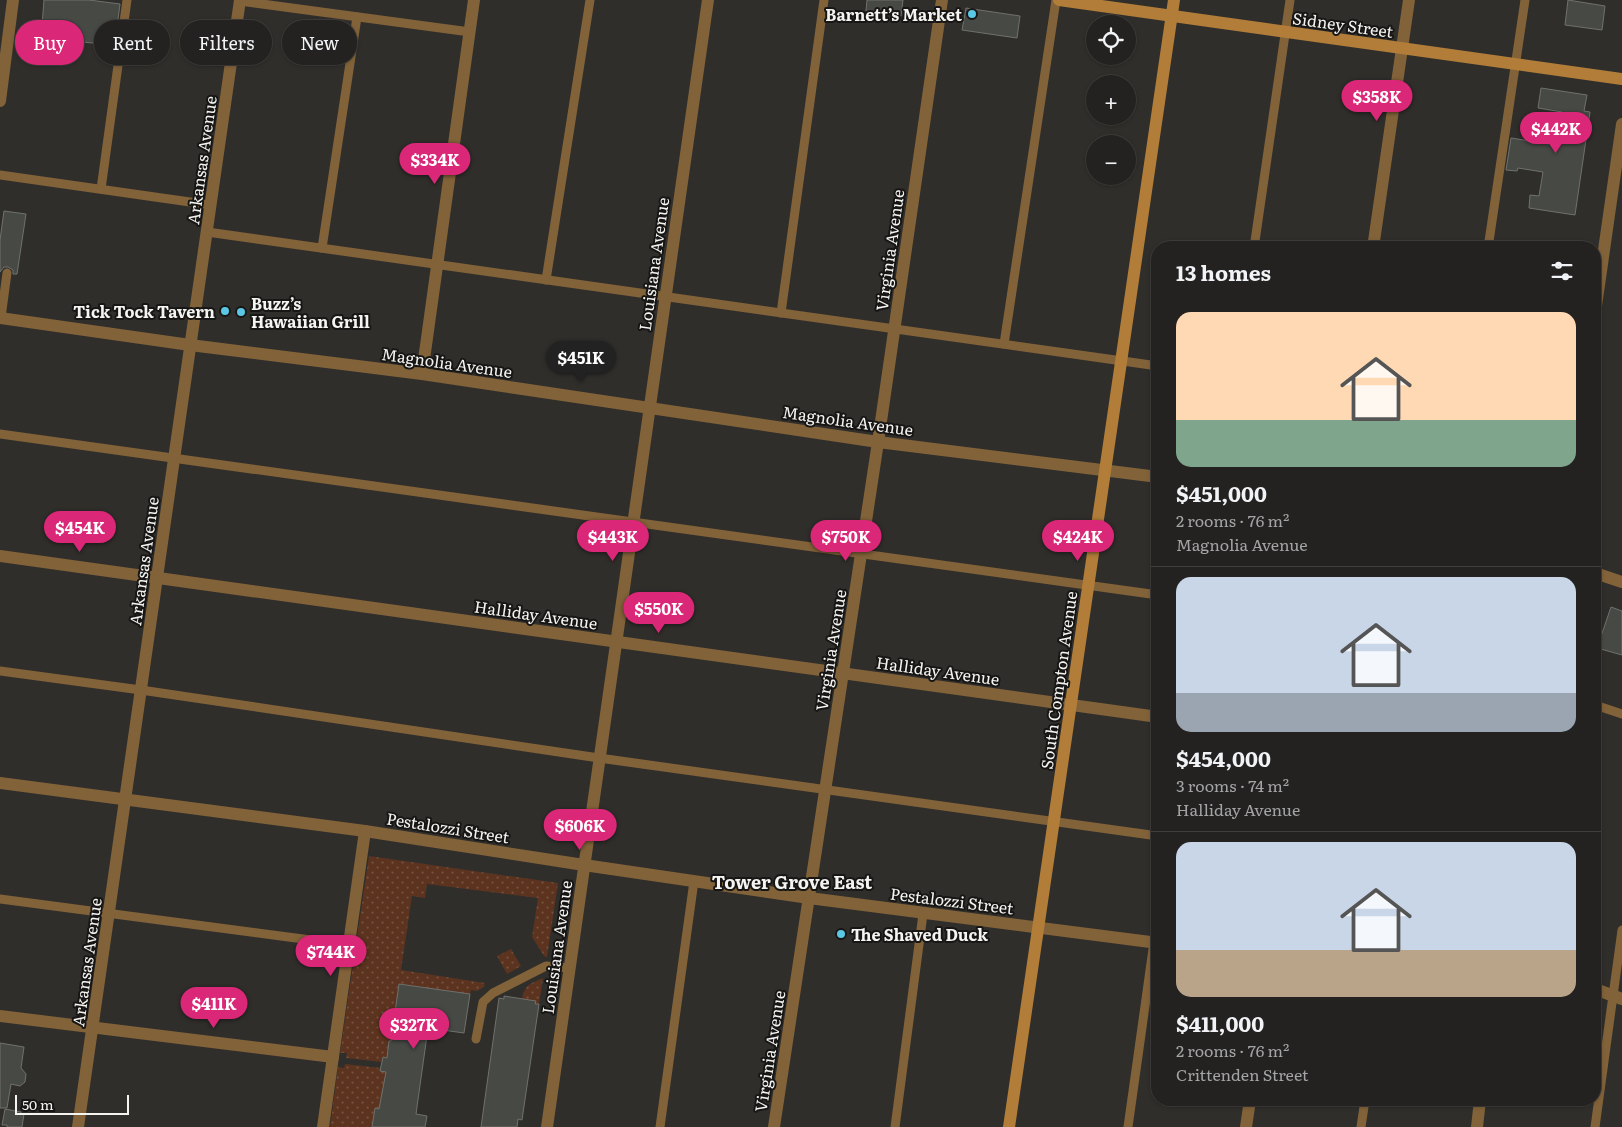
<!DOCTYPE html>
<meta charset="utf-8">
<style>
:root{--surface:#232220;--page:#2b2a29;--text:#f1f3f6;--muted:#a3a4a5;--line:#403f3e;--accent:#db2777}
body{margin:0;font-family:Literata,serif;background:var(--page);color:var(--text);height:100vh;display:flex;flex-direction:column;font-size:19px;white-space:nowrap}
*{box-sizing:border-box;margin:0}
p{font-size:16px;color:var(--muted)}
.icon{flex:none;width:28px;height:28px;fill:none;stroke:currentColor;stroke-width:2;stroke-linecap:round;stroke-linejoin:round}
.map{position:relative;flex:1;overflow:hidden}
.drawer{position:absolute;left:1151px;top:241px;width:450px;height:865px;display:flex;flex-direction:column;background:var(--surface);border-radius:20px;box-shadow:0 1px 4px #0004,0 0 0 1px var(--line)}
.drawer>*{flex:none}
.hud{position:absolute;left:15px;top:20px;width:475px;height:45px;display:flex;gap:10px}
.fabs{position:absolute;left:1086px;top:15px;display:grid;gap:10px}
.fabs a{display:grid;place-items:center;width:50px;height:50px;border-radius:50%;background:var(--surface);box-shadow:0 1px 4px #0004,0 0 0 1px var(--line);font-size:25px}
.scale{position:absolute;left:15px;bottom:12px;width:114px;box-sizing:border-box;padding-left:5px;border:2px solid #f4f4f1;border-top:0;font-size:14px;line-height:18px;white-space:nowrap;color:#f4f4f1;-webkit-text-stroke:4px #171615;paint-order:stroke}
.price{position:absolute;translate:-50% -42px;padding:0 11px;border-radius:18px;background:var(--accent);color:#fff;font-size:16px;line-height:32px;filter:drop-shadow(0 1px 2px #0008)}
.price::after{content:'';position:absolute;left:50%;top:30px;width:15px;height:11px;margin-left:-8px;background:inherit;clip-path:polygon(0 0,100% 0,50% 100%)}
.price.selected{background:#222;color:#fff}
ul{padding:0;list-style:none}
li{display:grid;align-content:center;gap:10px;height:265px;padding:0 25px}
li+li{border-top:1px solid var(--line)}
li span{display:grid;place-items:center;height:155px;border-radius:15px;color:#555}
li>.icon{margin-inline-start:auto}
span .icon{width:90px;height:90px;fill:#fffc;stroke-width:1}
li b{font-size:21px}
h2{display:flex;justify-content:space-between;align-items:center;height:60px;padding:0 25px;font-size:21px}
.pill{padding:0 18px;border-radius:22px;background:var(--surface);box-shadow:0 1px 4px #0004,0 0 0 1px var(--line);font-size:18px;line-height:45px}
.pill.selected{background:var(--accent);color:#fff}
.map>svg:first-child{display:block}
</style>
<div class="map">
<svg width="1622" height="1127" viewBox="0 0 1622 1127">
<defs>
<pattern id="grass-dots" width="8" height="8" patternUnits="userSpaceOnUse" patternTransform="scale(1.25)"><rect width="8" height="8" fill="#5c331f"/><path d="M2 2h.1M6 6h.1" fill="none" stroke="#745140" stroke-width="1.8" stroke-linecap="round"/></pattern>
</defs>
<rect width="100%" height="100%" fill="#2f2e2b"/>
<g fill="url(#grass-dots)">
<polygon points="369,856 558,883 547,957 544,956 532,937 538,898 427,884 425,898 412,896 401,970 485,983 484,987 477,991 471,990 470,994 399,984 393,1024 401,1043 389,1041 387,1058 383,1058 382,1062 346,1058 347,1053 340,1053"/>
<polygon points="511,949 521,966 507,974 497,956"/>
<path d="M543 978 539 1004H535L536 1001 522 999C525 984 530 984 543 978Z"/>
<polygon points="345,1064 381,1068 386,1072 383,1089 395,1091 392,1111 375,1108 372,1127 330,1127 338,1067 344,1068"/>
</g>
<g fill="#474945" stroke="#70716d">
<polygon points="44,0 89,0 120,4 114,50 103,49 103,44 41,38"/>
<polygon points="867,0 903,0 901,16 866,11"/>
<polygon points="1568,0 1605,6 1602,30 1565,25"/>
<polygon points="966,8 1020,16 1017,38 962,30"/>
<polygon points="1541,88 1587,95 1584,111 1590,112 1575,215 1529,208 1530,195 1539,196 1543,172 1518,168 1517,171 1506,170 1511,138 1549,144 1551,134 1558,135 1562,112 1538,108"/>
<polygon points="4,211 26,214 17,274 13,274 13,270 8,267 4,267 0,272 0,240"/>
<polygon points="1611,607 1622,611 1622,655 1597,648"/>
<polygon points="399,984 470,994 464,1033 428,1028 416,1114 427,1116 425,1127 372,1127 375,1108 379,1109 386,1072 380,1071 383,1057 387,1058 389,1041 391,1041"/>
<polygon points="504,996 536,1001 535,1004 539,1004 522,1120 518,1119 517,1127 481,1127 499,998 504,999"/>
<polygon points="0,1043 24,1047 21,1068 26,1074 25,1082 20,1086 11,1084 7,1108 0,1108"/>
<polygon points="5,1109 21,1112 21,1114 24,1114 22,1127 7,1127 7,1125 2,1125"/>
</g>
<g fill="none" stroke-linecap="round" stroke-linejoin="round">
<g stroke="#826239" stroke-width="9">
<polyline points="240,1 470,32"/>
<polyline points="0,175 211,205"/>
<polyline points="101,189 127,0"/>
<polyline points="207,232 1158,366"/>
<polyline points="322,248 357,17"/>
<polyline points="1254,248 1290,0"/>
<polyline points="1488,248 1525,0"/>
<polyline points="546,280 590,0"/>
<polyline points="781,313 824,0"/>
<polyline points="1,318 7,273"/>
<polyline points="1004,344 1056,0"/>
<polyline points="0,434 1158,595"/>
<polyline points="0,671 141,690 599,758 1158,836"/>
<polyline points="1595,705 1622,714"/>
<polyline points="0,899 349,945"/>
<polyline points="476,1039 483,1002 493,993 546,966 569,968"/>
<polyline points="660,1127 694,881"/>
<polyline points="895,1127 923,914"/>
<polyline points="1128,1127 1154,942"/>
<polyline points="1361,1127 1365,1100"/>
<polyline points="1595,1127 1622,930"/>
</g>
<g stroke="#826239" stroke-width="12">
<polyline points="0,101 13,0"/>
<polyline points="1373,248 1409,0"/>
<polyline points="1595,313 1622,124"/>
<polyline points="0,318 190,345 422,374 878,442 1158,477"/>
<polyline points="422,374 474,0"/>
<polyline points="0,556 1158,717"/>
<polyline points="1595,573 1622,582"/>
<polyline points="0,783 365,831 584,865 809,898 1158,943"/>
<polyline points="1595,989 1622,999"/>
<polyline points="0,1016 333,1057"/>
<polyline points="78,1127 240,0"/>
<polyline points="323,1127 365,831"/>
<polyline points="547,1127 708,0"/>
<polyline points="774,1127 878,442 942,0"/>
<polyline points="1246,1127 1250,1100"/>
<polyline points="1477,1127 1480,1100"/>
</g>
<g stroke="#b17d39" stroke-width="12">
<polyline points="1059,0 1622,79"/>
<polyline points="1009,1127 1174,0"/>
</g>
</g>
<g fill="#5ac8e5" stroke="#171615" stroke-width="2">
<circle cx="972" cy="14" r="5"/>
<circle cx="225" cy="311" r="5"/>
<circle cx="241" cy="312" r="5"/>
<circle cx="841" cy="934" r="5"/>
</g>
<g text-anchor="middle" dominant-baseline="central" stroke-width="4" stroke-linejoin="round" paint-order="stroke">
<g font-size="16" font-weight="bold" fill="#f4f4f1" stroke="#171615" text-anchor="end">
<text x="962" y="14">Barnett’s Market</text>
<text x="251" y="303" text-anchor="start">Buzz’s<tspan x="251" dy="18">Hawaiian Grill</tspan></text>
<text x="215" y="311">Tick Tock Tavern</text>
<text x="851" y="934" text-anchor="start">The Shaved Duck</text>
</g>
<g font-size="16" fill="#f4f4f1" stroke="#171615">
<text transform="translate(1343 24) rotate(8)">Sidney Street</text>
<text transform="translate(201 160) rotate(-82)">Arkansas Avenue</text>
<text transform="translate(889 250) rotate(-82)">Virginia Avenue</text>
<text transform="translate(653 264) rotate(-82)">Louisiana Avenue</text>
<text transform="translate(447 362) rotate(8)">Magnolia Avenue</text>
<text transform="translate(848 420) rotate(8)">Magnolia Avenue</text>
<text transform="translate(143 561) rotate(-82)">Arkansas Avenue</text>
<text transform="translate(536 614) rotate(8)">Halliday Avenue</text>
<text transform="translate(830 650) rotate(-81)">Virginia Avenue</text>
<text transform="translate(938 670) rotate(8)">Halliday Avenue</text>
<text transform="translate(1058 680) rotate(-82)">South Compton Avenue</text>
<text transform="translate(448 827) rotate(9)">Pestalozzi Street</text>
<text transform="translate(952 900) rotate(7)">Pestalozzi Street</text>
<text transform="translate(556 947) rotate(-82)">Louisiana Avenue</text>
<text transform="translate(86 962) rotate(-82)">Arkansas Avenue</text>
<text transform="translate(769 1051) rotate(-81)">Virginia Avenue</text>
</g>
<g font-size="18" font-weight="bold" fill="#f4f4f1" stroke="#171615">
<text x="792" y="881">Tower Grove East</text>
</g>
</g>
</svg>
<div class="fabs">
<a><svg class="icon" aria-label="locate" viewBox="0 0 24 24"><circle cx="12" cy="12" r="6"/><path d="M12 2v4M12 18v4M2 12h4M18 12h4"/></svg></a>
<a>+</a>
<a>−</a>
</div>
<div class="scale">50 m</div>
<b class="price" style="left:1377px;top:122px">$358K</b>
<b class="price" style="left:1556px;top:154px">$442K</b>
<b class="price" style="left:435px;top:185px">$334K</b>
<b class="price selected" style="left:581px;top:383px">$451K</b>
<b class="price" style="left:80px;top:553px">$454K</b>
<b class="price" style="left:613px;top:562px">$443K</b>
<b class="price" style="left:846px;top:562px">$750K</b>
<b class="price" style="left:1078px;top:562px">$424K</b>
<b class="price" style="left:659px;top:634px">$550K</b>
<b class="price" style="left:580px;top:851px">$606K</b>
<b class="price" style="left:331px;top:977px">$744K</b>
<b class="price" style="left:214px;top:1029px">$411K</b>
<b class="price" style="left:414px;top:1050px">$327K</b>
<div class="hud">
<a class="pill selected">Buy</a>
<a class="pill">Rent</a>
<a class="pill">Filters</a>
<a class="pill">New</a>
</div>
<section class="drawer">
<h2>13 homes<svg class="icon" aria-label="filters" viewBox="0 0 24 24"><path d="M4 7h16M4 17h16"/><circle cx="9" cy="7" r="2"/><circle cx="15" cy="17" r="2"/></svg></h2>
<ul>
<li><span style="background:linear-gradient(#ffd9b3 70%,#7fa58c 0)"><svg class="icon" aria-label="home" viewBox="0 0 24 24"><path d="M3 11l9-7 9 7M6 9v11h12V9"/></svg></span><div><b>$451,000</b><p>2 rooms · 76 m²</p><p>Magnolia Avenue</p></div></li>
<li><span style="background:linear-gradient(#c9d6e8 75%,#9aa5b1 0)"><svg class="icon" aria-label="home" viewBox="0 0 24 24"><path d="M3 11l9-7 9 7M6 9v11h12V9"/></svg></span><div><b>$454,000</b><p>3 rooms · 74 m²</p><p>Halliday Avenue</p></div></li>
<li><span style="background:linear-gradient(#c9d6e8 70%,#b9a48a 0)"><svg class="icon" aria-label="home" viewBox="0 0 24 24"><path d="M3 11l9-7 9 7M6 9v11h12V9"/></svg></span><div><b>$411,000</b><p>2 rooms · 76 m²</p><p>Crittenden Street</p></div></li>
</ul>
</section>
</div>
